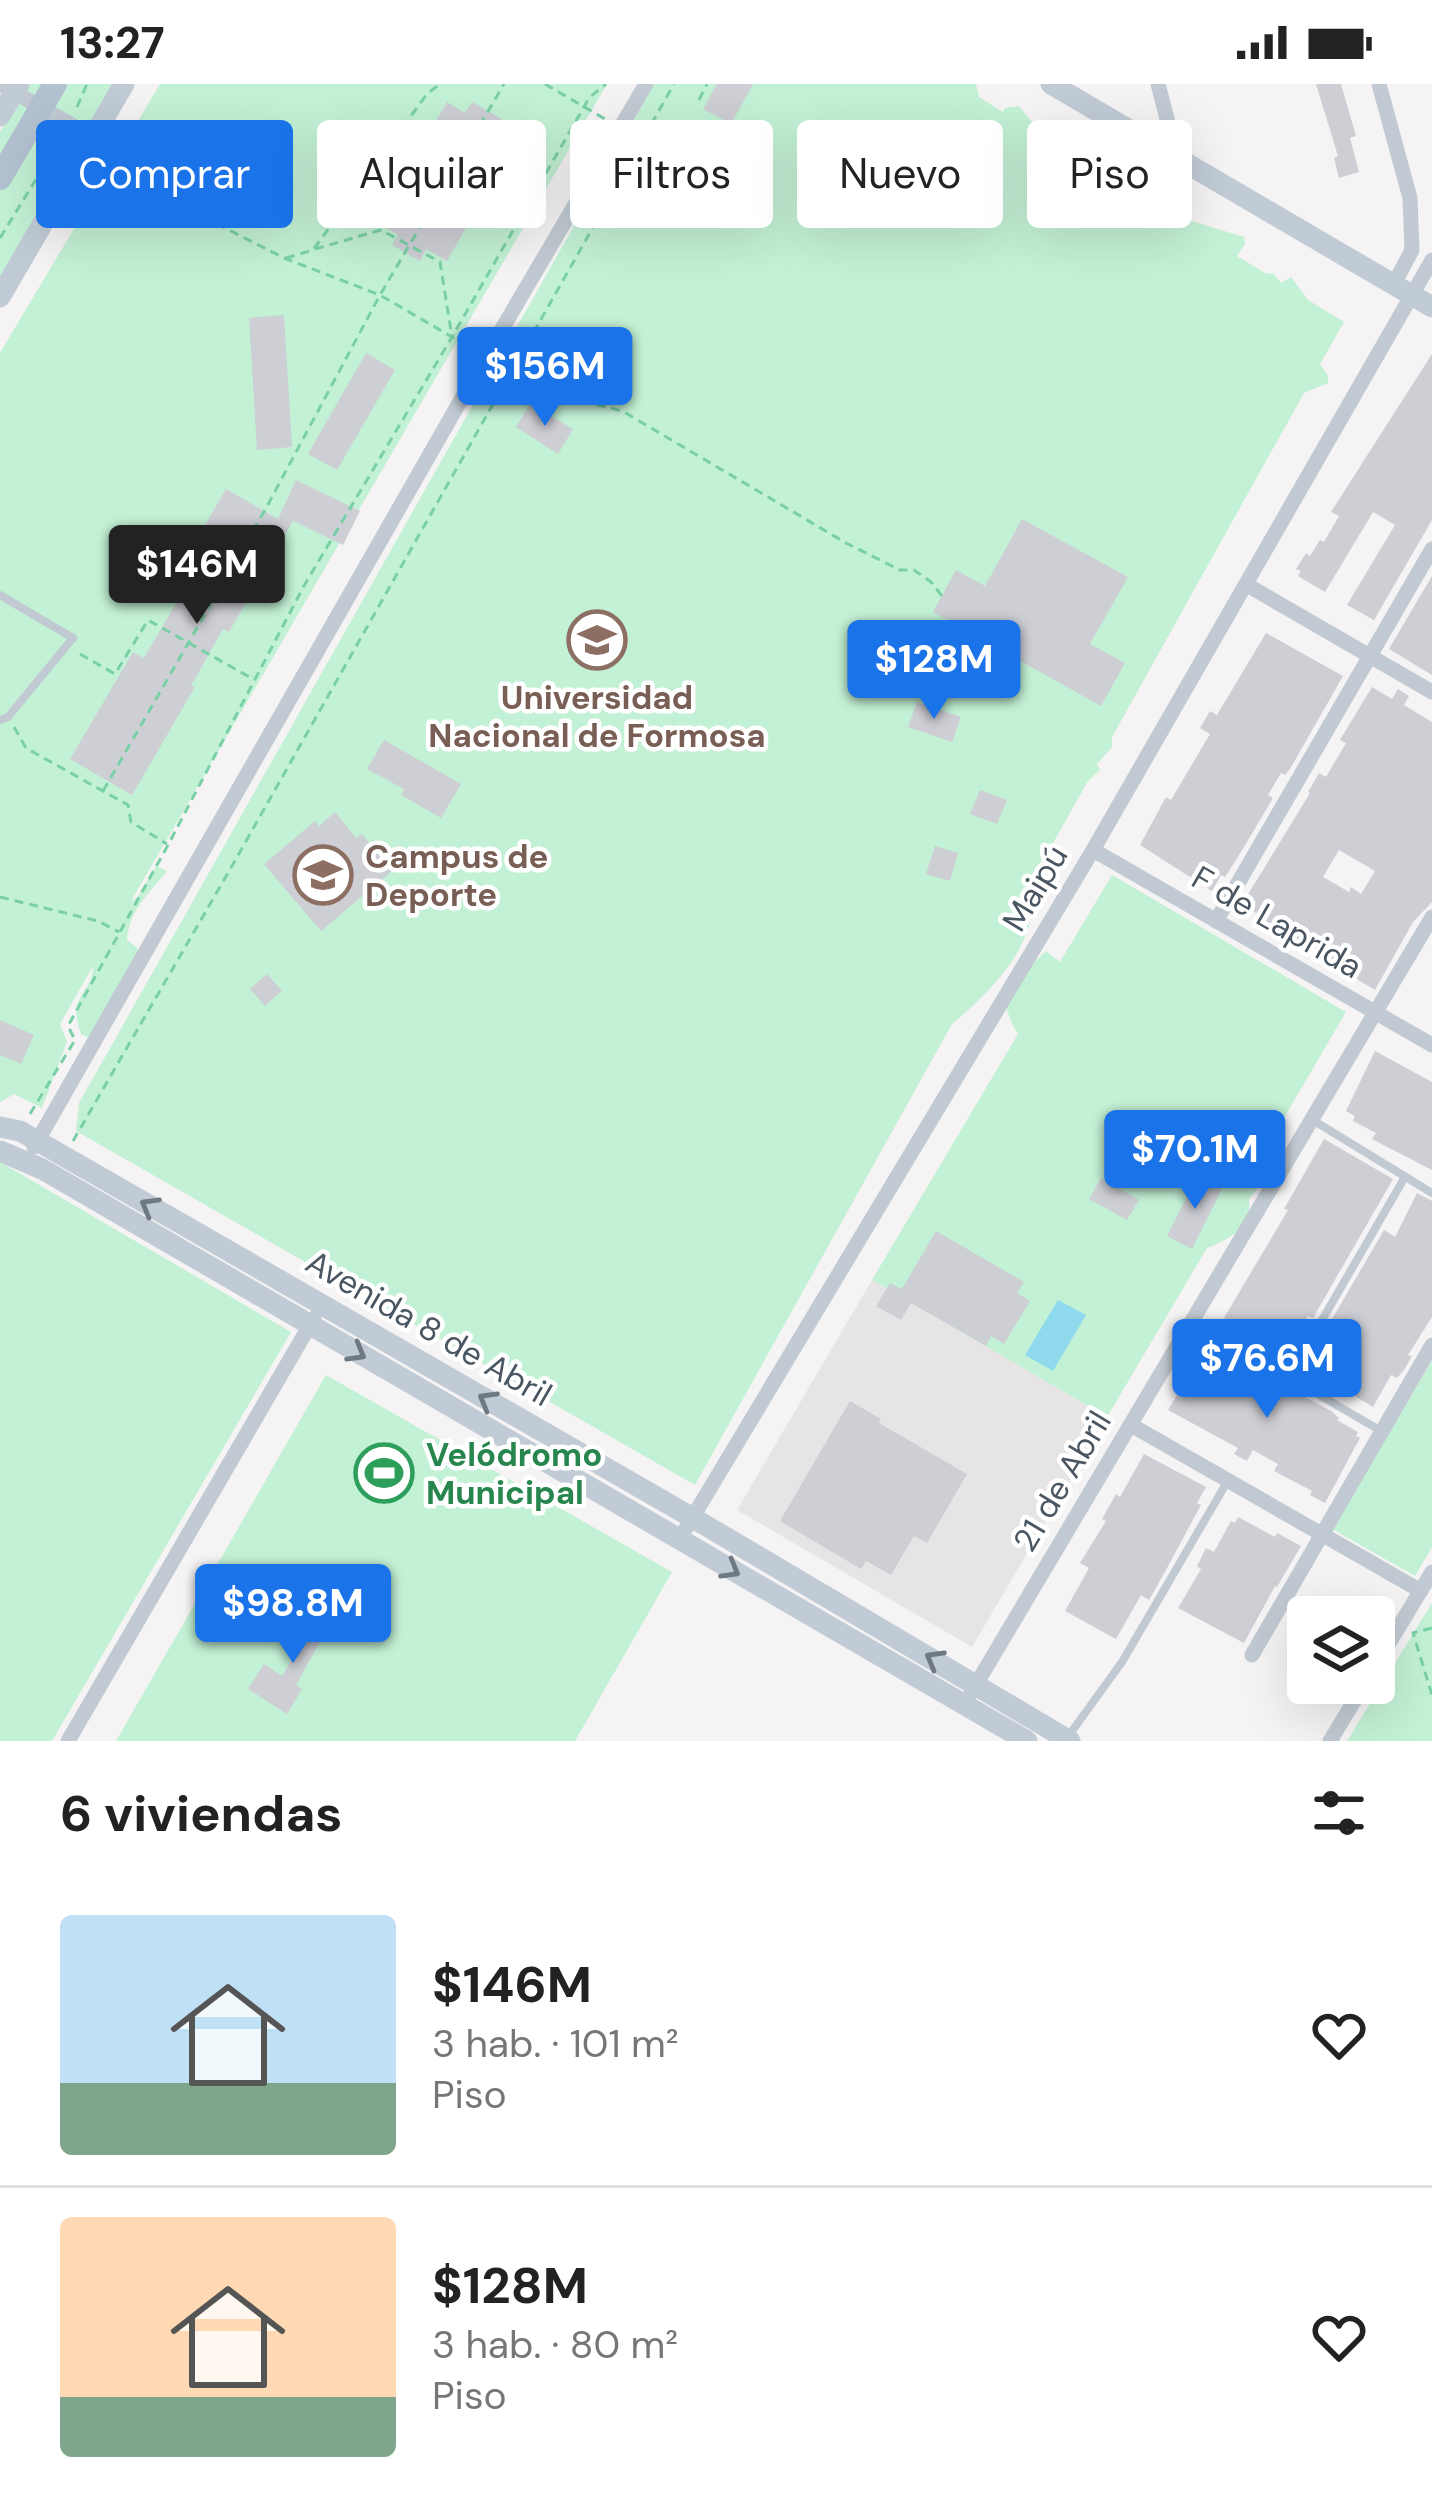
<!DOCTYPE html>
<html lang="es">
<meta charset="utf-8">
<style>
:root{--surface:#fff;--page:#f6f6f6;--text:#222;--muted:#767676;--line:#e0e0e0;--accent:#1a73e8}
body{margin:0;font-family:"DM Sans",sans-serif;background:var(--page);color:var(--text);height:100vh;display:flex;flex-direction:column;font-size:45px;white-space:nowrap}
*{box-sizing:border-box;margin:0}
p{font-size:39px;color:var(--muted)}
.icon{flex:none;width:66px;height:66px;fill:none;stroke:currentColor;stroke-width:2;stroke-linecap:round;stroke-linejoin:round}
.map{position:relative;height:1657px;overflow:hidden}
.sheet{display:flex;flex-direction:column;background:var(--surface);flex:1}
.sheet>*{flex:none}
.guide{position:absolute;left:36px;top:36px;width:1362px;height:108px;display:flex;gap:24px}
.tools{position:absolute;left:1287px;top:1512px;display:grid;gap:24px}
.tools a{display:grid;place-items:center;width:108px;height:108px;border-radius:12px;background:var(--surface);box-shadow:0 12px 48px #0002;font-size:60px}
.price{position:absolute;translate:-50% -102px;padding:0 27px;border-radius:12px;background:var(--accent);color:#fff;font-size:39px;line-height:78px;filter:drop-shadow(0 3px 6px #0008)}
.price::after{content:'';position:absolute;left:50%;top:72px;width:36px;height:27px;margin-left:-18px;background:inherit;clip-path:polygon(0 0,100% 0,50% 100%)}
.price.current{background:#222;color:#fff}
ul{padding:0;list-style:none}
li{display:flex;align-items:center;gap:36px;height:300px;padding:0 60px}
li+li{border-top:3px solid var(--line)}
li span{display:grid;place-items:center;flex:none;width:336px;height:240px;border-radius:12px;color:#555}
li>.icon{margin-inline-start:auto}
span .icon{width:144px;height:144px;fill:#fffc;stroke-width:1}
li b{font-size:51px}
h2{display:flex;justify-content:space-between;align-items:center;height:144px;padding:0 60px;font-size:51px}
.pill{padding:0 42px;border-radius:12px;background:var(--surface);box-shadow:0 12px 48px #0002;font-size:42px;line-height:108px}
.pill.current{background:var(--accent);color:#fff}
.status{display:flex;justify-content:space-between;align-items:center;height:84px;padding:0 60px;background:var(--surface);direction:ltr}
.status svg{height:33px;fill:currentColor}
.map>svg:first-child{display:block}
</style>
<div class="status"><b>13:27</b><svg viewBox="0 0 49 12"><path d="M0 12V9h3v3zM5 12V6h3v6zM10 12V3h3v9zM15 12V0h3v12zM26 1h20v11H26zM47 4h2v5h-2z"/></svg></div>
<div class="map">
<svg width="1432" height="1657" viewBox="0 0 1432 1657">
<rect width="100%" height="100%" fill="#f5f3f3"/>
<polygon fill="#e6e4e5" points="872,1196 1107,1333 972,1563 737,1426"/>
<g fill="#c3f1d5">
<polygon points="27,0 116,0 0,198 0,48"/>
<path d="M160 0H607L131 817 137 814 154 785 157 782 167 787C149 810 130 824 127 856L144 869 101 950 87 953 81 950C66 909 93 911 93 882L60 940 67 958 42 1024 14 1010 0 1018V269Z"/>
<path d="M654 0H976L979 13 1003 28 1005 24 1019 22 1045 54 1117 98 1133 94 1146 99 1148 105 1146 116 1152 112 1159 114 1185 135 1244 153 1245 160 1237 172 1265 189 1274 190 1281 199 1291 193 1308 216 1344 238 1320 280 1328 292V299L1304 309 1112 653V663L1097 680 1100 686 1088 697 1027 805C1047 854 986 912 952 940L695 1401 76 1047 79 1019Z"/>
<path d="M1112 791 1346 928 1250 1092 1256 1106 1249 1115C1249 1119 1250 1131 1248 1135 1242 1148 1219 1160 1207 1164L1107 1333 872 1196 1018 950C1009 937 1008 924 1000 911L1046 867 1060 878Z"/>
<polygon points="0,1078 291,1248 52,1657 0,1657"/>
<polygon points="1432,1277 1432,1463 1415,1492 1332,1445"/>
<polygon points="326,1291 672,1488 575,1657 116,1657"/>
<polygon points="1432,1519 1432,1657 1347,1657"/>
</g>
<polygon fill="#90daee" points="1058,1216 1086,1231 1053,1287 1025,1271"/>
<g fill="#cdcfd5" fill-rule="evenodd">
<polygon points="717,0 753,0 731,40 703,25"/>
<polygon points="1316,0 1341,0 1356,52 1350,54 1359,88 1339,94 1334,74 1338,72"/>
<polygon points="447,18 465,29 472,18 502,35 498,41 518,53 447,177 426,165 420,177 392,161 398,151 377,139"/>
<polygon points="688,49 716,63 697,95 669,80"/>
<polygon points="284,231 292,363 257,366 249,234"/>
<polygon points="568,255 606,279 607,276 631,291 613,318 576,295 574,298 549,282"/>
<polygon points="366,269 395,286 337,386 308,370"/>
<polygon points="1432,270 1432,436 1374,536 1347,521 1395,441 1373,428 1325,508 1298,492 1301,487 1296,485 1306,469 1310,472 1320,456 1324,458 1339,432 1331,428"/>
<polygon points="530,320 573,345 558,370 516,343"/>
<polygon points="296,396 360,427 343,461 293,437 229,548 223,545 191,602 195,603 132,711 70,675 133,568 144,574 178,516 166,508 226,405 278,435"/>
<polygon points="1022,435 1128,493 1090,560 1125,579 1101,622 933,528 956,486 985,502"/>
<polygon points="1432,492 1432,591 1389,565"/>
<polygon points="1266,549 1343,592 1290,685 1285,691 1281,689 1268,711 1273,714 1241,768 1225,793 1221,791 1212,807 1140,761 1166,713 1171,716 1210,650 1200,644 1210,627 1217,631"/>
<path d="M1372 603 1392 615 1398 605 1409 612 1404 621 1432 638V818L1413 838 1375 906 1327 877 1329 873 1302 857 1298 862 1261 839 1265 834 1251 826 1256 818 1247 812 1310 709 1308 708 1319 689 1326 693 1346 659 1340 656ZM1339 766 1375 787 1361 810 1351 803 1349 808 1323 793Z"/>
<polygon points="917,618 961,633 952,658 908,643"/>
<polygon points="384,656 461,700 441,734 401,711 404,705 367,685"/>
<polygon points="980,706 1007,716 997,740 970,730"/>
<polygon points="335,728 356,754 362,750 392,787 321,847 264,780 315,737 319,742"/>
<polygon points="935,762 958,769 950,797 926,790"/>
<polygon points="267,890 282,907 265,922 250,905"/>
<polygon points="0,936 34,951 21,980 0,971"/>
<polygon points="1375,967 1432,998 1432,1086 1372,1055 1376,1049 1353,1037 1355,1032 1346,1027"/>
<polygon points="1324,1055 1393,1095 1313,1234 1308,1232 1295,1254 1300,1257 1291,1274 1224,1234 1288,1126 1284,1125"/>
<polygon points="1198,1091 1222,1105 1192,1165 1167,1152"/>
<polygon points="1101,1094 1139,1116 1127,1136 1089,1115"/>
<polygon points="1417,1109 1432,1117 1432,1233 1408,1271 1412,1272 1404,1286 1397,1294 1391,1291 1373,1323 1305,1282 1315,1265 1321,1268 1333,1245 1328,1242 1384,1146 1395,1153"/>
<polygon points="936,1147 1024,1198 1017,1209 1030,1217 1004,1260 991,1252 986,1262 911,1219 901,1236 876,1222 890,1199 902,1205"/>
<polygon points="1205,1264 1225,1275 1229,1268 1251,1281 1249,1283 1331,1327 1339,1334 1337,1336 1358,1348 1356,1352 1360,1354 1325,1419 1310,1411 1312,1407 1274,1387 1278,1380 1253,1366 1247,1377 1234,1370 1238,1364 1168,1326"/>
<polygon points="850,1317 881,1335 879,1339 967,1390 927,1459 914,1452 891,1491 866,1477 861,1485 780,1437"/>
<polygon points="1144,1370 1206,1403 1197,1419 1201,1421 1166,1486 1149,1516 1141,1511 1116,1555 1065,1527 1089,1484 1080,1479 1106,1437 1102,1435 1116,1410 1120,1413"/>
<polygon points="1238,1433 1275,1453 1277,1449 1301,1462 1277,1503 1275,1502 1244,1559 1178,1524 1201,1485 1197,1482 1206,1464 1214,1468 1231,1437 1235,1439"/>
<polygon points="327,1516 340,1522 296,1601 302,1605 287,1630 248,1605 264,1580 282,1592"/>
</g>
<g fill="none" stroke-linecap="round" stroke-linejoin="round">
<g stroke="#7ad0a6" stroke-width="3" stroke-dasharray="9 6" stroke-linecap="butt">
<polyline points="545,0 605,35"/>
<polyline points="699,16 707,0"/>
<polyline points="77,23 87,0"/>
<polyline points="96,108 127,94 284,174 380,211 471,264"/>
<polyline points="0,154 62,53"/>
<polyline points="315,165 381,146 440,178 452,253"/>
<polyline points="286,174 313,166 427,10 440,0"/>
<path d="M503 275C531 280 549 303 575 314 590 321 608 322 624 328L846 459 900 486H914L931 498 942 512"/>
<polyline points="80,570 115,590 148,536 253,595"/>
<polyline points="14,643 26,664 128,721 131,738 167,760"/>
<polyline points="103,707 265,426 380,211 504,0"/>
<polyline points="0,813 98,837 119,848"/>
<polyline points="30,1030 75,956 68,942 168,761 305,500 452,253 589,14 606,0"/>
<polyline points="73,1057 228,789 674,0"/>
<polyline points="1432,1544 1413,1549 1432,1611"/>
</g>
<g stroke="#c1cad2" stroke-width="8">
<polyline points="0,511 73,554 8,633 0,636"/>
<polyline points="1311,1035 1432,1109"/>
<polyline points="1193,1237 1381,1347"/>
<polyline points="1289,1293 1405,1093"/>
<polyline points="1067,1654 1122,1578 1227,1398"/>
</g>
<g stroke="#c1cad2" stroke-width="15">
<polyline points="0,0 93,53"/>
<polyline points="1158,0 1177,73"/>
<polyline points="1379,0 1410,114 1412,166 1394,200"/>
<polyline points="1247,501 1432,608"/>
<polyline points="1093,766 1432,961"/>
<polyline points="1216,837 1432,465"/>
<polyline points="34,1063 486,272 646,0"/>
<polyline points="1131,1341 1421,1507"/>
<polyline points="679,1456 1093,766 1432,176"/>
<polyline points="1252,1571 1432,1261"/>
<polyline points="1374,1584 1432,1488"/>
<polyline points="971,1609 1432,833"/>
<polyline points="68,1657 314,1234"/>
<polyline points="1330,1657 1365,1599"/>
</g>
<g stroke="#c1cbd6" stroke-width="21">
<polyline points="1051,0 1432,223"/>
<polyline points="0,32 19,0"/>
<polyline points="0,213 124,0"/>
<polyline points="0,1043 20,1047 693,1434 1070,1657"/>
<polyline points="0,1067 42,1085 1027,1657"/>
</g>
<polyline stroke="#b3c2d1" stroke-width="24" points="0,94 55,0"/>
</g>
<defs><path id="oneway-chevron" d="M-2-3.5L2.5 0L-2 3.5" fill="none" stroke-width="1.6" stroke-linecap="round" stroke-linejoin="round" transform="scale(3)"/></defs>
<g stroke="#6e7984">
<use href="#oneway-chevron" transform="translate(149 1122) rotate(-150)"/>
<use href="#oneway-chevron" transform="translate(357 1269) rotate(30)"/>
<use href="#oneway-chevron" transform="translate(487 1316) rotate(-150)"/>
<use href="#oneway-chevron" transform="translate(731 1486) rotate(30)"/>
<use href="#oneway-chevron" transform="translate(934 1575) rotate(-150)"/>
</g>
<defs>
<symbol id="university-ring" viewBox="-11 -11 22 22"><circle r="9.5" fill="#fff" stroke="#8d6e63" stroke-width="1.5"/><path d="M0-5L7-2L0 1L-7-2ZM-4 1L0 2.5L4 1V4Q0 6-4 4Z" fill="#8d6e63"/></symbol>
<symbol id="stadium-ring" viewBox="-11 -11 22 22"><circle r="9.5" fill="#fff" stroke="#2e9e5b" stroke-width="1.5"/><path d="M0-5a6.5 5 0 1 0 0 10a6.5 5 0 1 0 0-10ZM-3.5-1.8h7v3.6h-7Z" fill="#2e9e5b"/></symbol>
</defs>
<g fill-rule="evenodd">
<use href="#university-ring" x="564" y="523" width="66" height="66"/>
<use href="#university-ring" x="290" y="758" width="66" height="66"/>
<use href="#stadium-ring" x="351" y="1356" width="66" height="66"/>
</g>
<g text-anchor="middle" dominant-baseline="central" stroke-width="9" stroke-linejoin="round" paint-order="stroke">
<g font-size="33" font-weight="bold" fill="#785e54" stroke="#fff">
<text x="597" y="613">Universidad<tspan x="597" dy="38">Nacional de Formosa</tspan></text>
<text x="365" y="772" text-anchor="start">Campus de<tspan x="365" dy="38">Deporte</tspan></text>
</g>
<g font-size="33" fill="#4a5661" stroke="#fff">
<text transform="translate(1035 804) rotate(-59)">Maipú</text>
<text transform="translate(1277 838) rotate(30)">F de Laprida</text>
<text transform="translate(429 1244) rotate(30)">Avenida 8 de Abril</text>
<text transform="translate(1062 1397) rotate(-59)">21 de Abril</text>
</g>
<g font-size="33" font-weight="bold" fill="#27864d" stroke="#fff" text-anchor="start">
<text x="426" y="1370">Velódromo<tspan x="426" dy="38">Municipal</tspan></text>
</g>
</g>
</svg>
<div class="tools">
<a><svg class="icon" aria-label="layers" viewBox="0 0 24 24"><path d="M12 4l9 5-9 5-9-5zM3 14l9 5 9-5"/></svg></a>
</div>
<b class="price" style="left:545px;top:345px">$156M</b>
<b class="price current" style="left:197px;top:543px">$146M</b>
<b class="price" style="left:934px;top:638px">$128M</b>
<b class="price" style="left:1195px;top:1128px">$70.1M</b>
<b class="price" style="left:1267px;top:1337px">$76.6M</b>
<b class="price" style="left:293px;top:1582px">$98.8M</b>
<div class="guide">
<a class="pill current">Comprar</a>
<a class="pill">Alquilar</a>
<a class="pill">Filtros</a>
<a class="pill">Nuevo</a>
<a class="pill">Piso</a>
</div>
</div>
<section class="sheet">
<h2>6 viviendas<svg class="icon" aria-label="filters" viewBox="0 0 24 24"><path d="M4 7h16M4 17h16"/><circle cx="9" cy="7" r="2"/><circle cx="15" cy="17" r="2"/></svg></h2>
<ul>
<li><span style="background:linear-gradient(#bfe0f5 70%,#7fa58c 0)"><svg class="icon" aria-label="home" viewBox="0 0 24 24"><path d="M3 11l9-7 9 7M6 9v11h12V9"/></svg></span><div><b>$146M</b><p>3 hab. · 101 m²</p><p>Piso</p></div><svg class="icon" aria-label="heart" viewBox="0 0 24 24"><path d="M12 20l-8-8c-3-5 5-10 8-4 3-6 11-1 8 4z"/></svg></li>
<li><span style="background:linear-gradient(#ffd9b3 75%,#7fa58c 0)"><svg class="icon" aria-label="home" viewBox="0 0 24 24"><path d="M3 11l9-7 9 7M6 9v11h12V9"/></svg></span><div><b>$128M</b><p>3 hab. · 80 m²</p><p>Piso</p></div><svg class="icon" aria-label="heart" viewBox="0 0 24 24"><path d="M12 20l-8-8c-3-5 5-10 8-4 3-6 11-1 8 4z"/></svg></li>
</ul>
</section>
